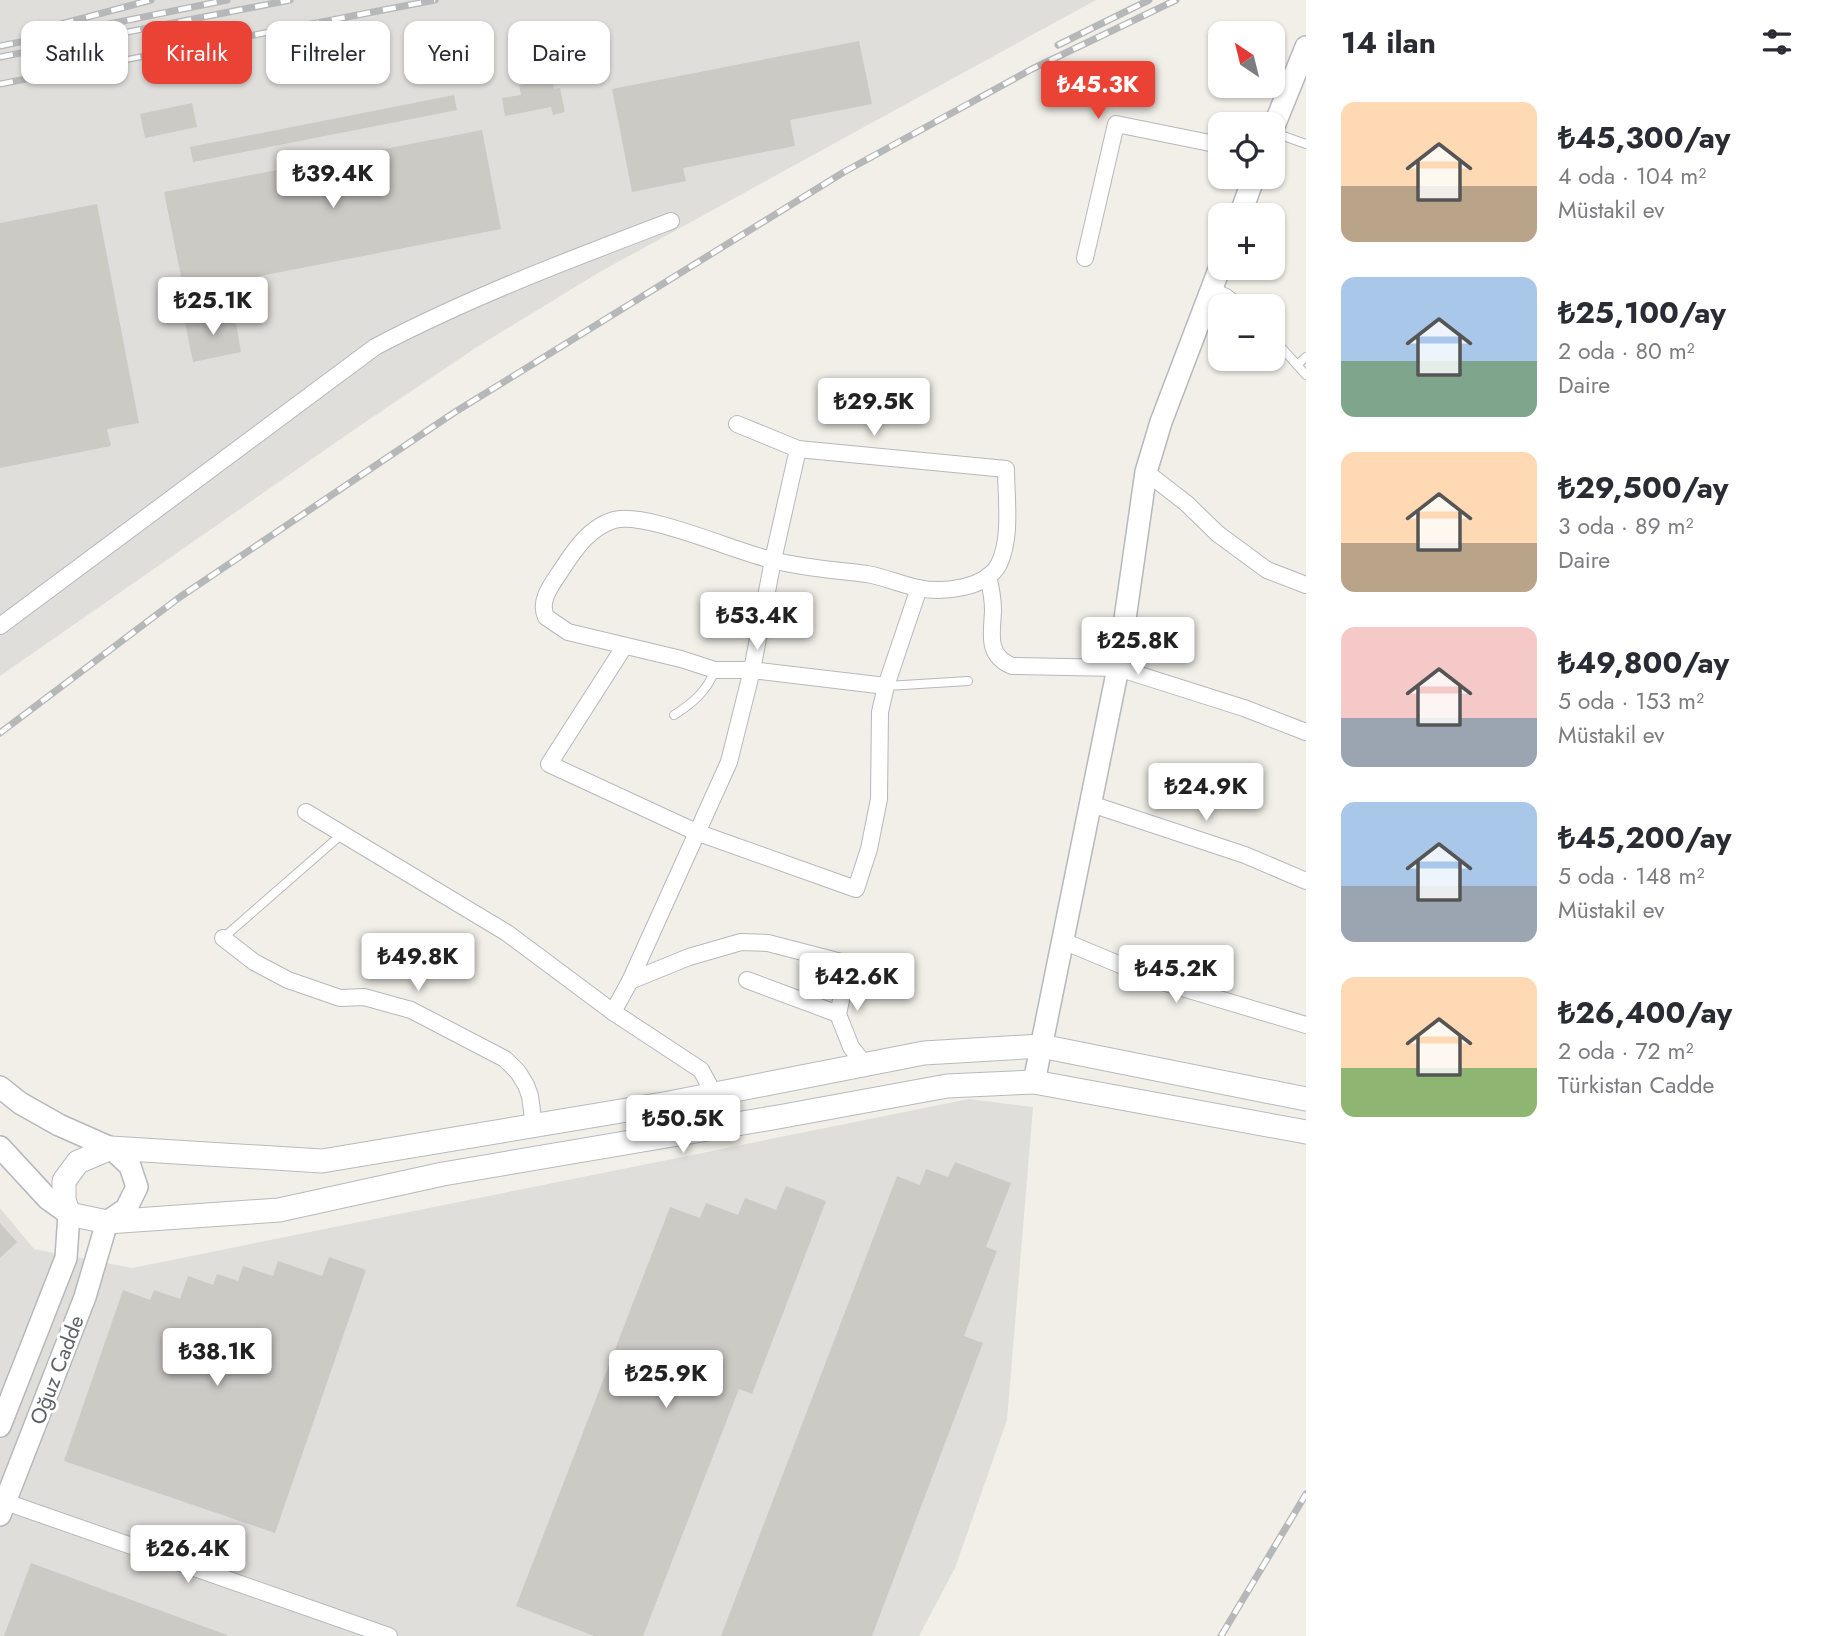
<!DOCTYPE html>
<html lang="tr">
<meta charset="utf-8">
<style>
:root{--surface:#fff;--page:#f2f2f3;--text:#2b2b33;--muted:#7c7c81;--accent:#ea4335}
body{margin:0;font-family:Jost,sans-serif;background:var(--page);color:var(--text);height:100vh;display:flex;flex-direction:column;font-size:26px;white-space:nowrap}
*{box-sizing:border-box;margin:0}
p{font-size:23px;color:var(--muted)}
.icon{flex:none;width:38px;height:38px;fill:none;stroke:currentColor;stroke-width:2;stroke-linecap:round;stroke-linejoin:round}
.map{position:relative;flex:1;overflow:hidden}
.panel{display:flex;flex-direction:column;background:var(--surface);width:525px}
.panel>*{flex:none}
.top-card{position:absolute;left:21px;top:21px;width:665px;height:63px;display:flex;gap:14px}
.needle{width:46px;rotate:325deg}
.buttons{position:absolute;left:1208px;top:21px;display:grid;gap:14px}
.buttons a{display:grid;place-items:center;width:77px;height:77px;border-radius:14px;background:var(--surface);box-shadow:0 2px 5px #0004;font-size:35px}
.price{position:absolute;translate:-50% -60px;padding:0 16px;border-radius:7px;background:#fff;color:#222;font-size:23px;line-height:46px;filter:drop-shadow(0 2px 4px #0008)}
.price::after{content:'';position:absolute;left:50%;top:42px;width:21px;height:16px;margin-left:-10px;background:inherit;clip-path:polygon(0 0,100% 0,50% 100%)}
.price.on{background:var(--accent);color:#fff}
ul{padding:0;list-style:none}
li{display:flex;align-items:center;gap:21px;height:175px;padding:0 35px}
li span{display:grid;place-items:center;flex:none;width:196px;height:140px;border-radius:14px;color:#555}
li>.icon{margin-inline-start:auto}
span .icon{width:84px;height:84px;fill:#fffc;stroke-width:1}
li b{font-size:30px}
h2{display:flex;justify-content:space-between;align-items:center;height:84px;padding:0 35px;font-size:30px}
.tag{padding:0 24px;border-radius:14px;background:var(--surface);box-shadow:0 2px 5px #0004;font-size:24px;line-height:63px}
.tag.on{background:var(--accent);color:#fff}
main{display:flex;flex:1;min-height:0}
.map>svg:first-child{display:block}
</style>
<main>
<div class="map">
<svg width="1306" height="1636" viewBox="0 0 1306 1636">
<rect width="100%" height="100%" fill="#f1efe8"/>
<g fill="#e0deda">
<polygon points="0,0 1096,0 598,273 477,347 358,427 0,676"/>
<polygon points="969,1099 1033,1107 1007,1420 955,1568 919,1636 0,1636 0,1208 34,1249 132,1268"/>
</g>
<g fill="#cccac5">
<polygon points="859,41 872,104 790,120 795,146 683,168 686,181 632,192 612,89"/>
<polygon points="552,78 554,89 560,88 565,112 553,115 551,107 505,116 502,98 521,95 519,85"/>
<polygon points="454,95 457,110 193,162 190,147"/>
<polygon points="192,103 197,127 145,138 140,114"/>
<polygon points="482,130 501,229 184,291 164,192"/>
<polygon points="97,204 139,423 107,429 111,446 0,468 0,223"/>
<polygon points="234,313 241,352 193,362 185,323"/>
<polygon points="955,1162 1011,1183 986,1247 997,1251 964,1336 983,1343 872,1636 721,1636 897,1176 920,1185 926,1169 948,1177"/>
<polygon points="786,1186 826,1201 752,1394 739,1389 643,1636 594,1636 516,1606 670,1207 700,1218 706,1203 738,1215 745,1198 776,1210"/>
<polygon points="0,1223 17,1242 0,1258"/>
<polygon points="329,1257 366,1270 275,1533 64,1461 123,1290 150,1300 154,1290 180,1299 188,1276 213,1285 217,1274 238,1281 243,1266 273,1276 278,1261 322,1276"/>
<polygon points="31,1563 227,1635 227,1636 4,1636"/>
</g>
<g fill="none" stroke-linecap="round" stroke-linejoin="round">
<defs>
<g id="service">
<polyline points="1272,132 1306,144"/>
<polyline points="1215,288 1227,293 1244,306"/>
<polyline points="1272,337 1306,375"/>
<polyline points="1297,365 1306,357"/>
<polyline points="887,686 968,681"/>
<path d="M674 715C693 703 707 691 715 670"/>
<polyline points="223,938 342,834"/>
</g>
<g id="minor">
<polyline points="1085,258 1116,124 1220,145"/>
<path d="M737 424 798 449 1006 469C1006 498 1012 537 999 564 986 589 942 593 918 588 900 584 884 577 867 574 835 570 803 568 772 560 736 552 645 511 614 520 590 527 575 549 562 569 553 583 538 600 546 617L568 632 681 659 715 670H752L886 686"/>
<polyline points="1146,472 1186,503 1218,534 1267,570 1306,585"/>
<path d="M988 576C991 588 993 599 993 611 992 634 986 655 1012 666L1118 668 1244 708 1306 732"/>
<path d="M0 626 375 347C470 297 571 259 671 221"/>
<polyline points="624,647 549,764 696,832 856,889 869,849 879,799 880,712 886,686 919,588"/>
<polyline points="1091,804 1245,855 1306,881"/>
<polyline points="306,812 507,933 613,1012 701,1070 714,1094"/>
<polyline points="223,938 254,962 288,980 340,998 364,997 411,1010 505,1059 518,1072 526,1085 530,1096 534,1126"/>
<polyline points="1063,941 1159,981 1306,1025"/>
<polyline points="747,980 838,1014"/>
<polyline points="630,981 689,957 741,942 768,943 849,964 838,1014 851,1047 865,1065"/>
<polyline points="613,1012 630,981 729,762 752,670 773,560 798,449"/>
<polyline points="0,1500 389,1636"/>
</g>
<g id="tertiary">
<polyline points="1272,131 1306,47"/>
<polyline points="1240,215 1254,177"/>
<polyline points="1034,1082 1118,668 1146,472 1161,422 1220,267"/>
<polyline points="0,1087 20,1103 59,1125 111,1148 130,1166 137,1187 126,1209 107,1222 85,1297 0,1515"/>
<polyline points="0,1147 48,1199 69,1214 66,1258 0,1426"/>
</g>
<polyline id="secondary" points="1306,1099 1041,1046 924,1053 669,1103 322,1161 111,1148 78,1162 64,1181 64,1200 69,1214 107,1222 279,1210 443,1174 778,1117 947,1086 1034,1082 1306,1132"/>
</defs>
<use href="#service" stroke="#b5b8bc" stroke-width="10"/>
<use href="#minor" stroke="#b5b8bc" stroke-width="18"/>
<use href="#tertiary" stroke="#b5b8bc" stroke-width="24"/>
<use href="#secondary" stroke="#b6babf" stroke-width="25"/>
<use href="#service" stroke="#fff" stroke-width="8"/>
<use href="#minor" stroke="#fff" stroke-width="16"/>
<use href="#tertiary" stroke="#fff" stroke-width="21"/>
<use href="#secondary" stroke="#fff" stroke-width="23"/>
<defs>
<g id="rail">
<polyline points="61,24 151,0"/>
<polyline points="1058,45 1149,0"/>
<polyline points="0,46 227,0"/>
<polyline points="0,57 290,0"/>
<polyline points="0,84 435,0"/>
<polyline points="0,733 180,597 455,412 844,172 1032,69 1176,0"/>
<polyline points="1221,1636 1306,1494"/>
</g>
</defs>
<use href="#rail" stroke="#b6b7b8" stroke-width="7"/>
<use href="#rail" stroke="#fff" stroke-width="4.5" stroke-dasharray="13" stroke-linecap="butt"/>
</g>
<g text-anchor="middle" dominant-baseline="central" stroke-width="6" stroke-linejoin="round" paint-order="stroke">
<g font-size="21" fill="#5f6368" stroke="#fff">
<text transform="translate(57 1370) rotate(-69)">Oğuz Cadde</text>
</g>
</g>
</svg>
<div class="buttons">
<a><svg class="needle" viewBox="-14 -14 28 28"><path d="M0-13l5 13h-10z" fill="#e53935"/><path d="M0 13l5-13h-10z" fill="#7c7c81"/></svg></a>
<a><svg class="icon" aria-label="locate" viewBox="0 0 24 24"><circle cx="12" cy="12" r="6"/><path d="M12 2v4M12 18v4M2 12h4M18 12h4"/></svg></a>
<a>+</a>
<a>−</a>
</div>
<b class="price on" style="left:1098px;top:121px">₺45.3K</b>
<b class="price" style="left:333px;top:210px">₺39.4K</b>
<b class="price" style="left:213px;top:337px">₺25.1K</b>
<b class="price" style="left:874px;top:438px">₺29.5K</b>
<b class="price" style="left:757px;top:652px">₺53.4K</b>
<b class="price" style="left:1138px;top:677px">₺25.8K</b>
<b class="price" style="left:1206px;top:823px">₺24.9K</b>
<b class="price" style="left:418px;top:993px">₺49.8K</b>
<b class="price" style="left:1176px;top:1005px">₺45.2K</b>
<b class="price" style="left:857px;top:1013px">₺42.6K</b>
<b class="price" style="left:683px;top:1155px">₺50.5K</b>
<b class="price" style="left:217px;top:1388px">₺38.1K</b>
<b class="price" style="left:666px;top:1410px">₺25.9K</b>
<b class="price" style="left:188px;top:1585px">₺26.4K</b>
<div class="top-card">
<a class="tag">Satılık</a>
<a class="tag on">Kiralık</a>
<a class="tag">Filtreler</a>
<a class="tag">Yeni</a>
<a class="tag">Daire</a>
</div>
</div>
<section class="panel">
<h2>14 ilan<svg class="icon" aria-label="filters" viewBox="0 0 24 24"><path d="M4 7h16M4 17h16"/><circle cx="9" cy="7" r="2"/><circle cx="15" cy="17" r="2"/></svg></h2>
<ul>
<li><span style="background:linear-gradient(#ffd9b3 60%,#b9a48a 0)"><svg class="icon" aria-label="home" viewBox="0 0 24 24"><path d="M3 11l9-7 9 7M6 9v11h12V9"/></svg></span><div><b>₺45,300/ay</b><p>4 oda · 104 m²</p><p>Müstakil ev</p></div></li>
<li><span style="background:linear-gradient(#a9c7e8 60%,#7fa58c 0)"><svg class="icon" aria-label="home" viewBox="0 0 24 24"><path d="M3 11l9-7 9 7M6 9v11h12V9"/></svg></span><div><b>₺25,100/ay</b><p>2 oda · 80 m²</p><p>Daire</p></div></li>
<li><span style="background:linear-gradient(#ffd9b3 65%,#b9a48a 0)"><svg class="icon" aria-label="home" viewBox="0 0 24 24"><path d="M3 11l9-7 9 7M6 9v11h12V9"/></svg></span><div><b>₺29,500/ay</b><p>3 oda · 89 m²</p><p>Daire</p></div></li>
<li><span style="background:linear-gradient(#f6c9c9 65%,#9aa5b1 0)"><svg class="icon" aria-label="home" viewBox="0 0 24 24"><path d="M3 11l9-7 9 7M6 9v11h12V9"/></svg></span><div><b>₺49,800/ay</b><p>5 oda · 153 m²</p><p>Müstakil ev</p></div></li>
<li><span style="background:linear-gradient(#a9c7e8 60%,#9aa5b1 0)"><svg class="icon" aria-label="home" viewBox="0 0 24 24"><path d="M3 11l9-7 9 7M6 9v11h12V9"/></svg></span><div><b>₺45,200/ay</b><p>5 oda · 148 m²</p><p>Müstakil ev</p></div></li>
<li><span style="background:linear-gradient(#ffd9b3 65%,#8fb573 0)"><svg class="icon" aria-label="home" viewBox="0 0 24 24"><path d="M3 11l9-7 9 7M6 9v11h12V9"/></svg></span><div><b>₺26,400/ay</b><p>2 oda · 72 m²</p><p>Türkistan Cadde</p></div></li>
</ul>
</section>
</main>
